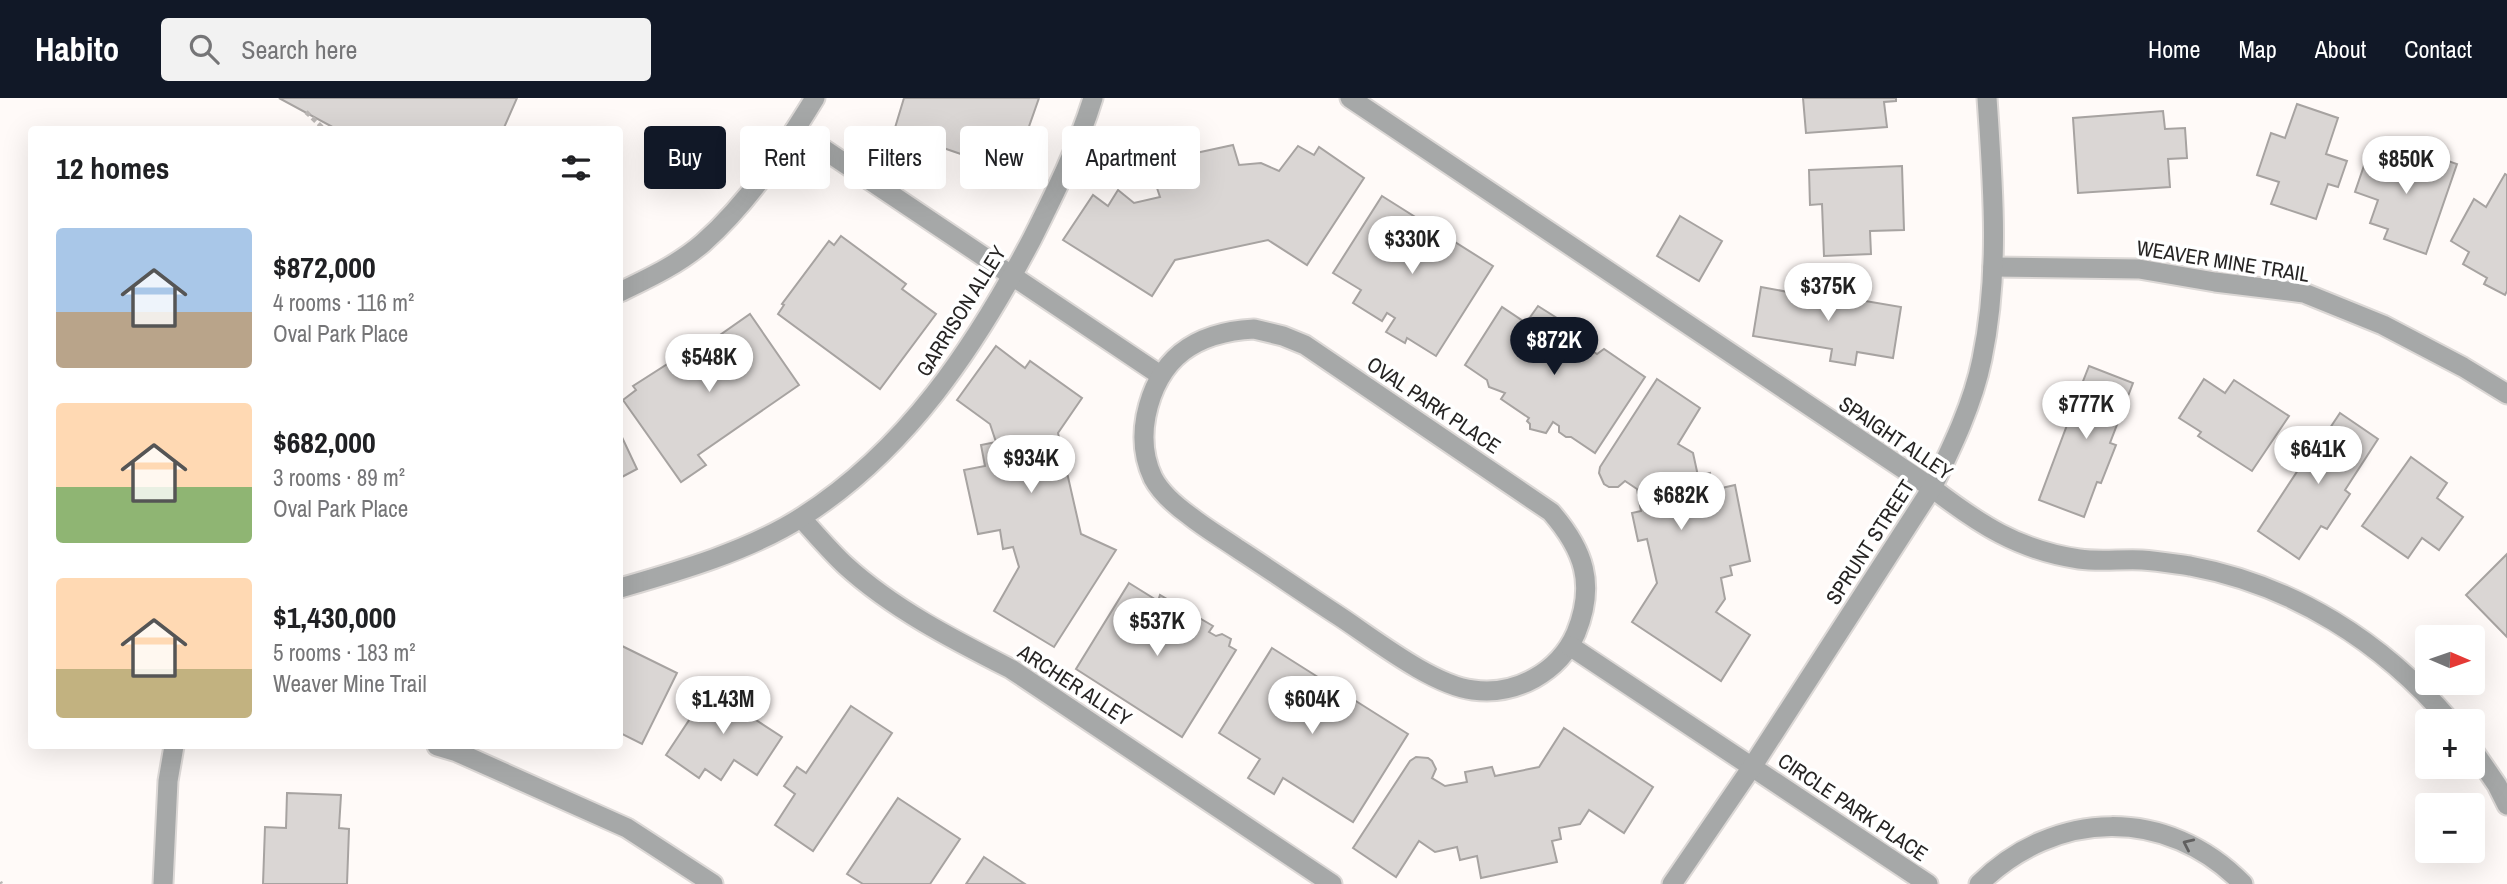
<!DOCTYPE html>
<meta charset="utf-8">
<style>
:root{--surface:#fff;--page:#f2f2f2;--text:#202124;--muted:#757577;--accent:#111827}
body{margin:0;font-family:"Archivo Narrow",sans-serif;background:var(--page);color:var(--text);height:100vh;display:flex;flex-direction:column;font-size:26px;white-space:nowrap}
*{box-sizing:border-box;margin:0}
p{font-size:23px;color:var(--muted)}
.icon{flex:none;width:38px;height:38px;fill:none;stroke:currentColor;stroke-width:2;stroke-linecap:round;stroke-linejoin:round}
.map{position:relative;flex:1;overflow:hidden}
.sheet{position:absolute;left:28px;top:28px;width:595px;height:623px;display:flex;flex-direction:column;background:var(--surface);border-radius:7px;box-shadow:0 7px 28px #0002}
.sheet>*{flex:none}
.top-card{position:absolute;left:644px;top:28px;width:665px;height:63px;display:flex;gap:14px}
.needle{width:46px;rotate:92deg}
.tools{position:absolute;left:2415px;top:527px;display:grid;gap:14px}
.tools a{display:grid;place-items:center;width:70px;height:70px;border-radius:7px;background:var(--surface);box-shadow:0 7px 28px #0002;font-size:35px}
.price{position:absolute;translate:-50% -60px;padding:0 16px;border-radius:24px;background:#fff;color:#222;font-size:23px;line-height:46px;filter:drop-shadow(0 2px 4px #0008)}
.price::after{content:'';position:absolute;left:50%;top:42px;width:21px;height:16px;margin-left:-10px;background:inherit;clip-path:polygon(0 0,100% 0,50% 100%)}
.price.selected{background:var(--accent);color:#fff}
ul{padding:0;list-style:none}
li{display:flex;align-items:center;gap:21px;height:175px;padding:0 28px}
li span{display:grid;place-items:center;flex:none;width:196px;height:140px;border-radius:7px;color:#555}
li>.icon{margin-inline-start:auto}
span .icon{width:84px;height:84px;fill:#fffc;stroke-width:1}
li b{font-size:30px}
h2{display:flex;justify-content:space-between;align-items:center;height:84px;padding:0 28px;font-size:30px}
.tag{padding:0 24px;border-radius:7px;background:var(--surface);box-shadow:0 7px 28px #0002;font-size:24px;line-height:63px}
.tag.selected{background:var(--accent);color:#fff}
header{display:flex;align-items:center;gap:42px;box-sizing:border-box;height:98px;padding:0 35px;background:var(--accent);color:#fff}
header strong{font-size:33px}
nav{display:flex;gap:38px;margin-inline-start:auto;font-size:24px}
.search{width:490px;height:63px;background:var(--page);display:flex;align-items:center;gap:18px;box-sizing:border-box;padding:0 24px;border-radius:7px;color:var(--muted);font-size:26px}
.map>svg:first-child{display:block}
</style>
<header>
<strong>Habito</strong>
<div class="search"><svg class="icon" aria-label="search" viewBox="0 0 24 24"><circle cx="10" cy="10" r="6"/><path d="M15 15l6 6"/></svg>Search here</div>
<nav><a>Home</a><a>Map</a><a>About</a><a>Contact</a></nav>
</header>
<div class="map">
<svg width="2507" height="786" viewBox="0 0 2507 786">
<rect width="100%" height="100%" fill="#fffaf8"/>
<g fill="#dad6d4" stroke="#a7a3a1" stroke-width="2">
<polygon points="279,0 517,0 503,32 338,32"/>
<polygon points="904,0 1039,0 1013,74 894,33"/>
<polygon points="1803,0 1896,0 1896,3 1884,4 1887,29 1806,35"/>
<polygon points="2297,6 2338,20 2326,56 2347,63 2338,89 2328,86 2316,121 2271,106 2279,84 2257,77 2271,35 2285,40"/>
<polygon points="2163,13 2165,31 2185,30 2187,60 2168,61 2170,89 2078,95 2073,20"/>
<polygon points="1233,47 1239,67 1261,65 1279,73 1298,48 1314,57 1319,49 1364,80 1307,167 1268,142 1175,162 1152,198 1063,142 1093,97 1108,108 1118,92 1134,105 1160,99 1156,87 1172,83 1168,61"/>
<polygon points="2370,50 2421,67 2425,55 2457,66 2426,156 2384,141 2388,131 2370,125 2378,102 2355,94"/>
<polygon points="1902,68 1904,132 1870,133 1871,156 1824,158 1822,106 1810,107 1809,72"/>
<polygon points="2505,76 2507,77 2507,193 2505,197 2484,186 2487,180 2463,166 2469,154 2451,143 2474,101 2486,109"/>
<polygon points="1382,98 1493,168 1436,258 1407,240 1405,245 1386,234 1395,220 1387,215 1382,223 1353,205 1361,192 1333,175"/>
<polygon points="1680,118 1722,143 1699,183 1657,158"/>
<polygon points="841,138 906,186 902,191 936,216 880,291 778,216 784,207 782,206 829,143 834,147"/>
<polygon points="1761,189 1799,196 1800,192 1901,209 1893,260 1857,254 1855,267 1830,263 1832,251 1753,238"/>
<polygon points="1538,208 1557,220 1554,226 1597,256 1604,251 1645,279 1595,355 1571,339 1566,339 1559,334 1559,328 1553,324 1546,335 1530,331 1530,326 1527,323 1529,320 1501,301 1505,295 1489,289 1487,282 1465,267 1502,209 1526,225"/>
<polygon points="750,216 799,287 698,357 706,367 681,384 623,302 636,292 633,288 705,242 707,246"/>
<polygon points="996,248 1025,270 1030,263 1082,300 1058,335 1081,436 1116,452 1054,549 994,513 1019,469 1013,449 1003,451 1000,432 978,436 964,372 985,368 981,347 996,344 990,326 957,302"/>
<polygon points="2089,268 2133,285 2110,345 2116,347 2101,385 2097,384 2084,419 2039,402 2067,327 2055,322 2065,297 2076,301"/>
<polygon points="1657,281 1700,310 1678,346 1693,355 1698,378 1710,375 1713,392 1735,387 1750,463 1730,468 1732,477 1721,480 1725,501 1716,514 1750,537 1721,583 1632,524 1657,485 1647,441 1638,443 1632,415 1641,413 1637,391 1625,383 1618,389 1609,389 1604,386 1599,375 1600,369"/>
<polygon points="2204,281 2225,295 2234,282 2289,318 2252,373 2198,338 2201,334 2179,320"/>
<polygon points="2340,315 2378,341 2345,392 2350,396 2327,431 2321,428 2299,461 2258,433 2302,366 2294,361 2309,338 2320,345"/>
<polygon points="620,335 637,371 620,380"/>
<polygon points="2411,359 2447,385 2437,400 2463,419 2439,452 2422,440 2408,460 2362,428"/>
<polygon points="2507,456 2507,539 2466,497"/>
<polygon points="1129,485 1158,503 1160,497 1213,528 1209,534 1216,538 1222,536 1231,541 1229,548 1236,552 1182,639 1076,571"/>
<polygon points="620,547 677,575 642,646 620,635"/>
<polygon points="1272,550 1408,636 1353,724 1283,680 1274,696 1248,680 1260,661 1219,635"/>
<polygon points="717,580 743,598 736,609 782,639 757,677 734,662 721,682 705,671 699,680 666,657"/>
<polygon points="851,608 892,635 813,753 775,727 795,696 784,688 797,669 806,675"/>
<polygon points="1564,630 1653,689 1624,735 1589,712 1580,726 1559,730 1561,741 1552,743 1557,764 1481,780 1477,758 1460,762 1457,749 1435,754 1419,743 1396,779 1353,750 1410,663 1416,659 1428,660 1432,663 1436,671 1432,680 1445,688 1467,684 1465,674 1492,669 1495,678 1539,669"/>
<polygon points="287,695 341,697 339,730 349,731 347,786 263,786 265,729 286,730"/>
<polygon points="898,700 960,741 930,786 863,786 847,776"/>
<polygon points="984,759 1025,786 966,786"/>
</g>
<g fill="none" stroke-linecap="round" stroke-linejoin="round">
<defs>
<g id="minor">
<path d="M1350 0 1932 390C1979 426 2018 452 2079 461 2099 464 2121 461 2142 462 2158 463 2175 466 2190 468 2293 487 2383 544 2450 623"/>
<polyline points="795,32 1160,277"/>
<polyline points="1993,169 2139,171 2215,184 2304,195 2383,227 2463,269 2507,296"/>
<path d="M1254 231 1283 238 1305 247 1551 414C1584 452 1596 486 1576 535 1559 574 1516 598 1473 592 1432 587 1374 541 1339 518 1305 496 1272 473 1238 451 1222 440 1205 430 1190 418 1176 408 1161 395 1153 380 1144 361 1142 339 1146 318 1158 259 1196 234 1254 231Z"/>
<path d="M801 420C815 435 830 453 845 467 893 511 954 542 1011 571L1332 786"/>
<path d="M620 490C679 473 749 453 802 419 907 352 975 249 1032 141 1055 95 1078 49 1093 0"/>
<polyline points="1570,548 1928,786"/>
<polyline points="437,648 457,654 627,730 713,786"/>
<polyline points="2473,652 2497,687 2507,707"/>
<path d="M1672 786 1752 669 1932 390C1952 349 1973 306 1982 261 2000 175 1993 87 1987 0"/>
<path d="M1979 786C2055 711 2167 708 2243 786"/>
</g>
<g id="tertiary">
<path d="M620 194C649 180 679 166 703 145 749 104 783 52 815 0"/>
<polyline points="163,786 168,683 174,648"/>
</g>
</defs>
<use href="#minor" stroke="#dcd8d6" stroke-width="23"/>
<use href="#tertiary" stroke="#dcd8d6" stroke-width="23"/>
<g stroke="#bbb7b5" stroke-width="4.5" stroke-dasharray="5 3.5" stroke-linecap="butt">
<polyline points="306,14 325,32"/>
<polyline points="0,784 1,786"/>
</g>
<use href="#minor" stroke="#a6a8a8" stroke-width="19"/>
<use href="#tertiary" stroke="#a6a8a8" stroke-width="19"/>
</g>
<defs><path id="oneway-chevron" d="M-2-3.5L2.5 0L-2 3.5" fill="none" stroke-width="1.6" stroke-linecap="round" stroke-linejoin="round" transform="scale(1.75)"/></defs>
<use stroke="#605f5f" href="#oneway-chevron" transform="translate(2188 746) rotate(-155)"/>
<g text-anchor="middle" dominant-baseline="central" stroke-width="7" stroke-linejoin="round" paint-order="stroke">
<g font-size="21" fill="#262423" stroke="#fff">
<text transform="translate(2223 163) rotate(9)">WEAVER MINE TRAIL</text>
<text transform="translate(961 213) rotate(-58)">GARRISON ALLEY</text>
<text transform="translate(1434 307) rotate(34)">OVAL PARK PLACE</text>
<text transform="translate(1896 340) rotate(34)">SPAIGHT ALLEY</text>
<text transform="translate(1870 444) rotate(-57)">SPRUNT STREET</text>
<text transform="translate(1075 587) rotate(33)">ARCHER ALLEY</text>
<text transform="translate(1853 709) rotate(34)">CIRCLE PARK PLACE</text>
</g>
</g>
</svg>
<div class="tools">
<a><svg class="needle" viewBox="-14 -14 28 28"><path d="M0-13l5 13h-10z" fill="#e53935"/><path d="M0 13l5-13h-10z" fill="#757577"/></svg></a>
<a>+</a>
<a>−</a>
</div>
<b class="price" style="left:2406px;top:98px">$850K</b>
<b class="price" style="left:1412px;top:178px">$330K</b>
<b class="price" style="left:1828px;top:225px">$375K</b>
<b class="price selected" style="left:1554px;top:279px">$872K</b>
<b class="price" style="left:709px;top:296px">$548K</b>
<b class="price" style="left:2086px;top:343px">$777K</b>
<b class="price" style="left:2318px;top:388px">$641K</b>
<b class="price" style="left:1031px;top:397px">$934K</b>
<b class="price" style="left:1681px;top:434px">$682K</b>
<b class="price" style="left:1157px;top:560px">$537K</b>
<b class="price" style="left:723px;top:638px">$1.43M</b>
<b class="price" style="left:1312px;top:638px">$604K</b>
<div class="top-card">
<a class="tag selected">Buy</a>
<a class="tag">Rent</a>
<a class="tag">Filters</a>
<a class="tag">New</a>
<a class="tag">Apartment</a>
</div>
<section class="sheet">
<h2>12 homes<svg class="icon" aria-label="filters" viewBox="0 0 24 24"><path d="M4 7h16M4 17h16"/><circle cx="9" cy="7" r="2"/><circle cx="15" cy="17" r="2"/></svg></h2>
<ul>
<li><span style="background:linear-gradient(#a9c7e8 60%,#b9a48a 0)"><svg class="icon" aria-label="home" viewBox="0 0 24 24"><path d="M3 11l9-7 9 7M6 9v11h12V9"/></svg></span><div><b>$872,000</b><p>4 rooms · 116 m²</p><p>Oval Park Place</p></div></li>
<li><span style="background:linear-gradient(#ffd9b3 60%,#8fb573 0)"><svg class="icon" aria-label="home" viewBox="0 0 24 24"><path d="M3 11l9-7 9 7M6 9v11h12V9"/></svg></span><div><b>$682,000</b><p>3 rooms · 89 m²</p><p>Oval Park Place</p></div></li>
<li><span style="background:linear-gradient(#ffd9b3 65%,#c2b280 0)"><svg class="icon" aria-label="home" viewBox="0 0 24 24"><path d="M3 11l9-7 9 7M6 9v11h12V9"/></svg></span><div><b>$1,430,000</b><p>5 rooms · 183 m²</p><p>Weaver Mine Trail</p></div></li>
</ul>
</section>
</div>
